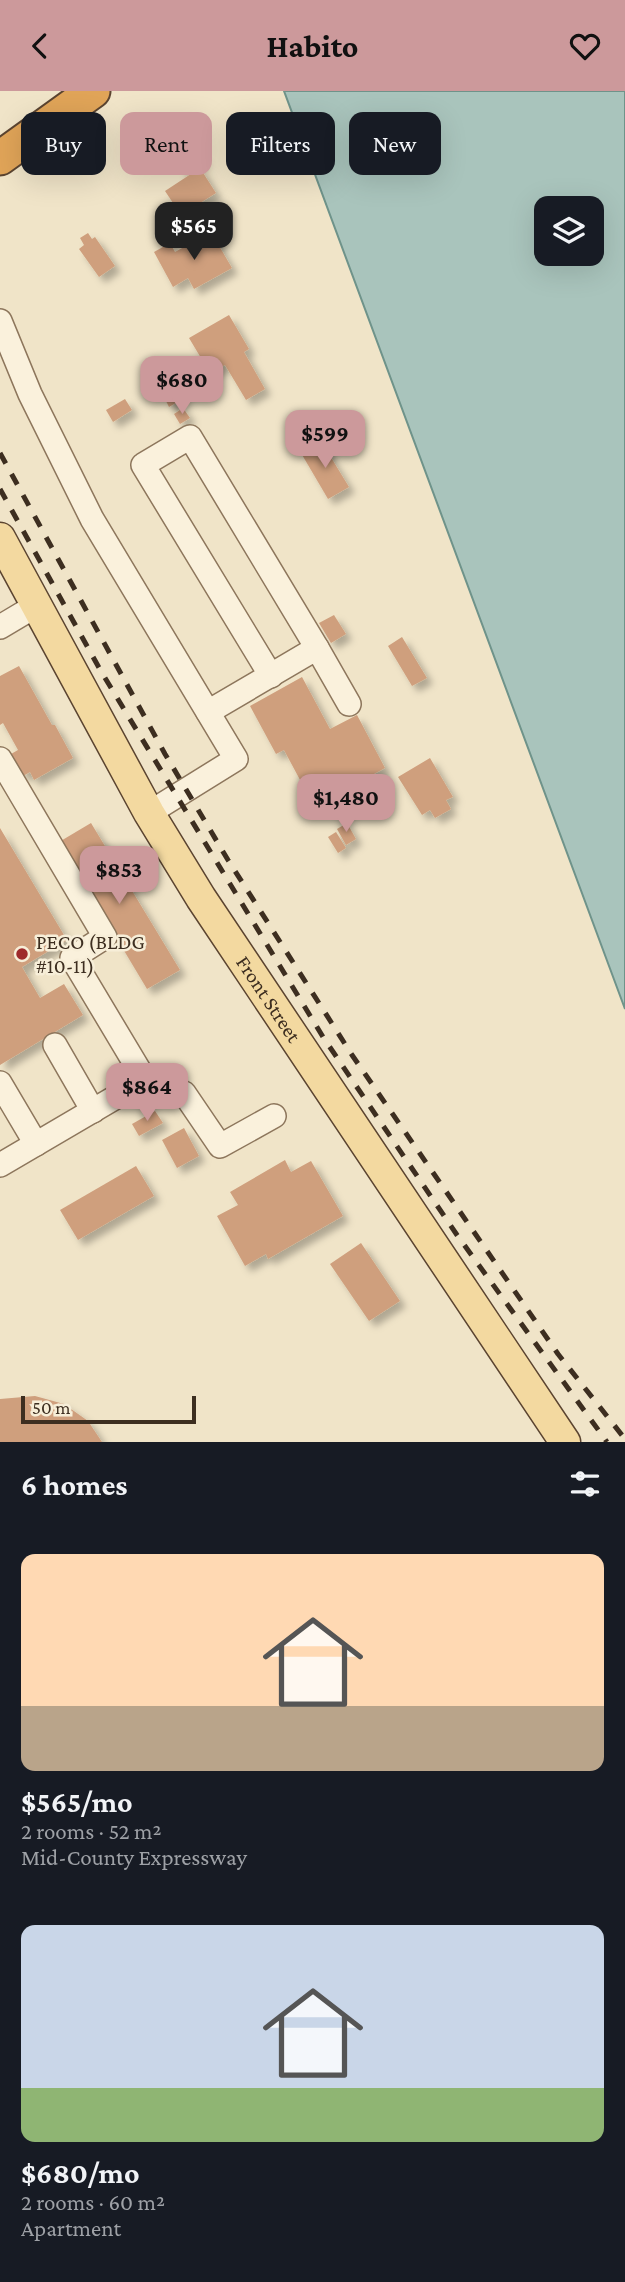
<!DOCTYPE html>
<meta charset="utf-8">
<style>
:root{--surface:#171b24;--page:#242831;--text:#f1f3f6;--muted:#9ea1a6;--accent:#cc999b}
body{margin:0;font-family:"Crimson Pro",serif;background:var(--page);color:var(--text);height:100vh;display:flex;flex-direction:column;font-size:26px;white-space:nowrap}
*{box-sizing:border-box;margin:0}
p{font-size:23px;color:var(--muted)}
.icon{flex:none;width:38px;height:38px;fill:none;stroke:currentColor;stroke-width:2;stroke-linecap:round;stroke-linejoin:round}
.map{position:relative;height:1351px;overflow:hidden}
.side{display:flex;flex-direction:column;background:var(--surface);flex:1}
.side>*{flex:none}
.banner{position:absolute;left:21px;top:21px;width:584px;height:63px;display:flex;gap:14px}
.fabs{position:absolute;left:534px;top:105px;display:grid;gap:14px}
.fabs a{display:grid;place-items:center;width:70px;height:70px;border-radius:14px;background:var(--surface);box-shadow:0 7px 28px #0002;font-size:35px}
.scale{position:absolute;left:21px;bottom:18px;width:175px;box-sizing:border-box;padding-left:7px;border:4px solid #3d2e20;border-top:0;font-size:19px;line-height:24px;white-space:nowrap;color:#3d2e20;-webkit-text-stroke:5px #f7eed8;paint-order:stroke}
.price{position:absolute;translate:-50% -60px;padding:0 16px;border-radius:14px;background:var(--accent);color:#111;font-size:23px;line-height:46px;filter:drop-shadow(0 2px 4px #0008)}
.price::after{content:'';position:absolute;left:50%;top:42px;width:21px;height:16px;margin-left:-10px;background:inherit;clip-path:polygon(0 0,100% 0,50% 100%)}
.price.current{background:#222;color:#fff}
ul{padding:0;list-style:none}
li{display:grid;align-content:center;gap:14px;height:371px;padding:0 21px}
li span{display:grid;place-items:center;height:217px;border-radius:14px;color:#555}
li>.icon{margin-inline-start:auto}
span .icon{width:126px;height:126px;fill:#fffc;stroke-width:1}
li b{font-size:30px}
h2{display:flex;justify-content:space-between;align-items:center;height:84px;padding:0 21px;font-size:30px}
.pill{padding:0 24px;border-radius:14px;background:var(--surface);box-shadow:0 7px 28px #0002;font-size:24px;line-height:63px}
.pill.current{background:var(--accent);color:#111}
header{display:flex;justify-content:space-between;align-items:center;height:91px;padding:0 21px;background:var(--accent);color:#111;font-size:32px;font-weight:700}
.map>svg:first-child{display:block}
</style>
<header><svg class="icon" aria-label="back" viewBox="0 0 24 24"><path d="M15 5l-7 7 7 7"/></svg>Habito<svg class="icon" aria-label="heart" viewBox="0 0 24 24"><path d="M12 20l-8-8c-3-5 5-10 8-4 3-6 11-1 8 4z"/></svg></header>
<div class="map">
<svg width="625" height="1351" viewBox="0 0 625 1351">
<defs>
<filter id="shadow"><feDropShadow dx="6" dy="6" stdDeviation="3.5" flood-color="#0004"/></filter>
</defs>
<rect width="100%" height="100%" fill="#f0e4c8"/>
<path fill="#a9c4bc" stroke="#6f938a" stroke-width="2" fill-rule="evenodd" d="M284 0H625V918ZM546 117H592V163H546Z"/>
<g fill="#cf9f7d" filter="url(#shadow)">
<polygon points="199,63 204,71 184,84 179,76"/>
<polygon points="200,77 216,102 181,124 165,100"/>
<polygon points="211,141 232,177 194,198 188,187 173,196 154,161 170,152 175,161"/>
<polygon points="88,142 92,148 95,146 115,175 99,186 79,158 84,154 80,147"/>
<polygon points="229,224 249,258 244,261 265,298 246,309 225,274 210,282 189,247"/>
<polygon points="163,281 170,292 160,297 154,287"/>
<polygon points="174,300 179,310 169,316 164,306"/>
<polygon points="125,308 132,319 113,331 106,319"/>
<polygon points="183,317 190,327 180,333 174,323"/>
<polygon points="321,350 349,396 328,408 301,362"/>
<polygon points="334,524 346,543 331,552 319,532"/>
<polygon points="402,546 427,587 412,595 388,555"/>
<polygon points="19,575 52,634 55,634 73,667 34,689 30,681 23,685 11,663 18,659 3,632 0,634 0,585"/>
<polygon points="302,586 330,638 357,624 385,677 314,715 284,659 276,663 250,615"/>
<polygon points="430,667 453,706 446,709 451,718 435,727 430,719 422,724 398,686"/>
<polygon points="91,732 180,879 147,898 59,751"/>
<polygon points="347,732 356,748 346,754 337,738"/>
<polygon points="0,737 67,849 22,876 40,907 64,893 83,924 0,974"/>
<polygon points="336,741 346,757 338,762 328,746"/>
<polygon points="155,1020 163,1032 139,1045 132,1033"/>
<polygon points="184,1037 199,1065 177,1077 162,1049"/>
<polygon points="285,1069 291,1081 311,1070 343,1125 268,1168 266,1163 245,1175 217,1125 238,1114 230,1101"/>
<polygon points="136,1075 154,1105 78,1149 60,1119"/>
<polygon points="361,1152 400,1210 369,1230 330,1173"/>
<polygon points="35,1305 64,1313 88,1330 102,1351 0,1351 0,1308"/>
</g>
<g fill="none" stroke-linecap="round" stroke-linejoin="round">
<defs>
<g id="minor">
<polyline points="0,230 30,303 92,428 236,668 149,722"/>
<polyline points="0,536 37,514"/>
<polyline points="271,585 143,374 190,346 317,557"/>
<polyline points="208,621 317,557 349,613"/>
<polyline points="0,668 105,846 72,867 145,989 0,1074"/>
<polyline points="55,954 93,1020"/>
<polyline points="145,989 184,1002 220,1055 274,1025"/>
<polyline points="0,992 36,1053"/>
</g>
<g id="major">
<path id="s1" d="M0 447 149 722 201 807 565 1351"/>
</g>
<polyline id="highway" points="0,67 93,0"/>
</defs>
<use href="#minor" stroke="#8d765c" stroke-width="26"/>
<use href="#major" stroke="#5b4430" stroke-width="33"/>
<use href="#highway" stroke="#5b4430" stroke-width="37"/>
<use href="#minor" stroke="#faf1dc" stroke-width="23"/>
<use href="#major" stroke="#f3d9a0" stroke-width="30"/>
<use href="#highway" stroke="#e0a458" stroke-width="33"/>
<g stroke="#3d2e20" stroke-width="5" stroke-dasharray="12 12" stroke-linecap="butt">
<polyline points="0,362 165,663 228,769 352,964 558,1263 625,1348"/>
<polyline points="0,398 102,582 323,946 457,1144 607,1351"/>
</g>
</g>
<circle fill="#9e2a2b" stroke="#f7eed8" stroke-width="2.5" cx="22" cy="863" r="7"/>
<g text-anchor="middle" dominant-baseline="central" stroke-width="5" stroke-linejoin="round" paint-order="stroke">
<g font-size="21" fill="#3d2e20" stroke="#f7eed8" text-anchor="start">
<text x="36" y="851">PECO (BLDG<tspan x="36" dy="24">#10-11)</tspan></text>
</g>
<g font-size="21" fill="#3d2e20" stroke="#f7eed8">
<text stroke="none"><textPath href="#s1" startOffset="534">Front Street</textPath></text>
</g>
</g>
</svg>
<div class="fabs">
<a><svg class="icon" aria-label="layers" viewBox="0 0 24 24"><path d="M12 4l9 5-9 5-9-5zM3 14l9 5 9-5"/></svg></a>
</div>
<div class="scale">50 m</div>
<b class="price current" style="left:194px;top:171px">$565</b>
<b class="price" style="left:182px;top:325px">$680</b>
<b class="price" style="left:325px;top:379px">$599</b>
<b class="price" style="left:346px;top:743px">$1,480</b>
<b class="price" style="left:119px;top:815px">$853</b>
<b class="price" style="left:147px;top:1032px">$864</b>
<div class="banner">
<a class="pill">Buy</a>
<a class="pill current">Rent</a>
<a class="pill">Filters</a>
<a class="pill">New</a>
</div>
</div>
<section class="side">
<h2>6 homes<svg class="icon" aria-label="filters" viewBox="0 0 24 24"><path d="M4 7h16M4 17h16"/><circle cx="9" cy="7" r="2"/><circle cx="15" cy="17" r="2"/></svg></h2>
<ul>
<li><span style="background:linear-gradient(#ffd9b3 70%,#b9a48a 0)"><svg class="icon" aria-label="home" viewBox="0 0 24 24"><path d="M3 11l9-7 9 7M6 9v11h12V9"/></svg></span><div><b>$565/mo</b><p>2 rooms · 52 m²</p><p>Mid-County Expressway</p></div></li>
<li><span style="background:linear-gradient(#c9d6e8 75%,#8fb573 0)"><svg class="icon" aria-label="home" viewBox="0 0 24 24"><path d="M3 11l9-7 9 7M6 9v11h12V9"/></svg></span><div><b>$680/mo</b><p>2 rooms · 60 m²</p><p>Apartment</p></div></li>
</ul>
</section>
